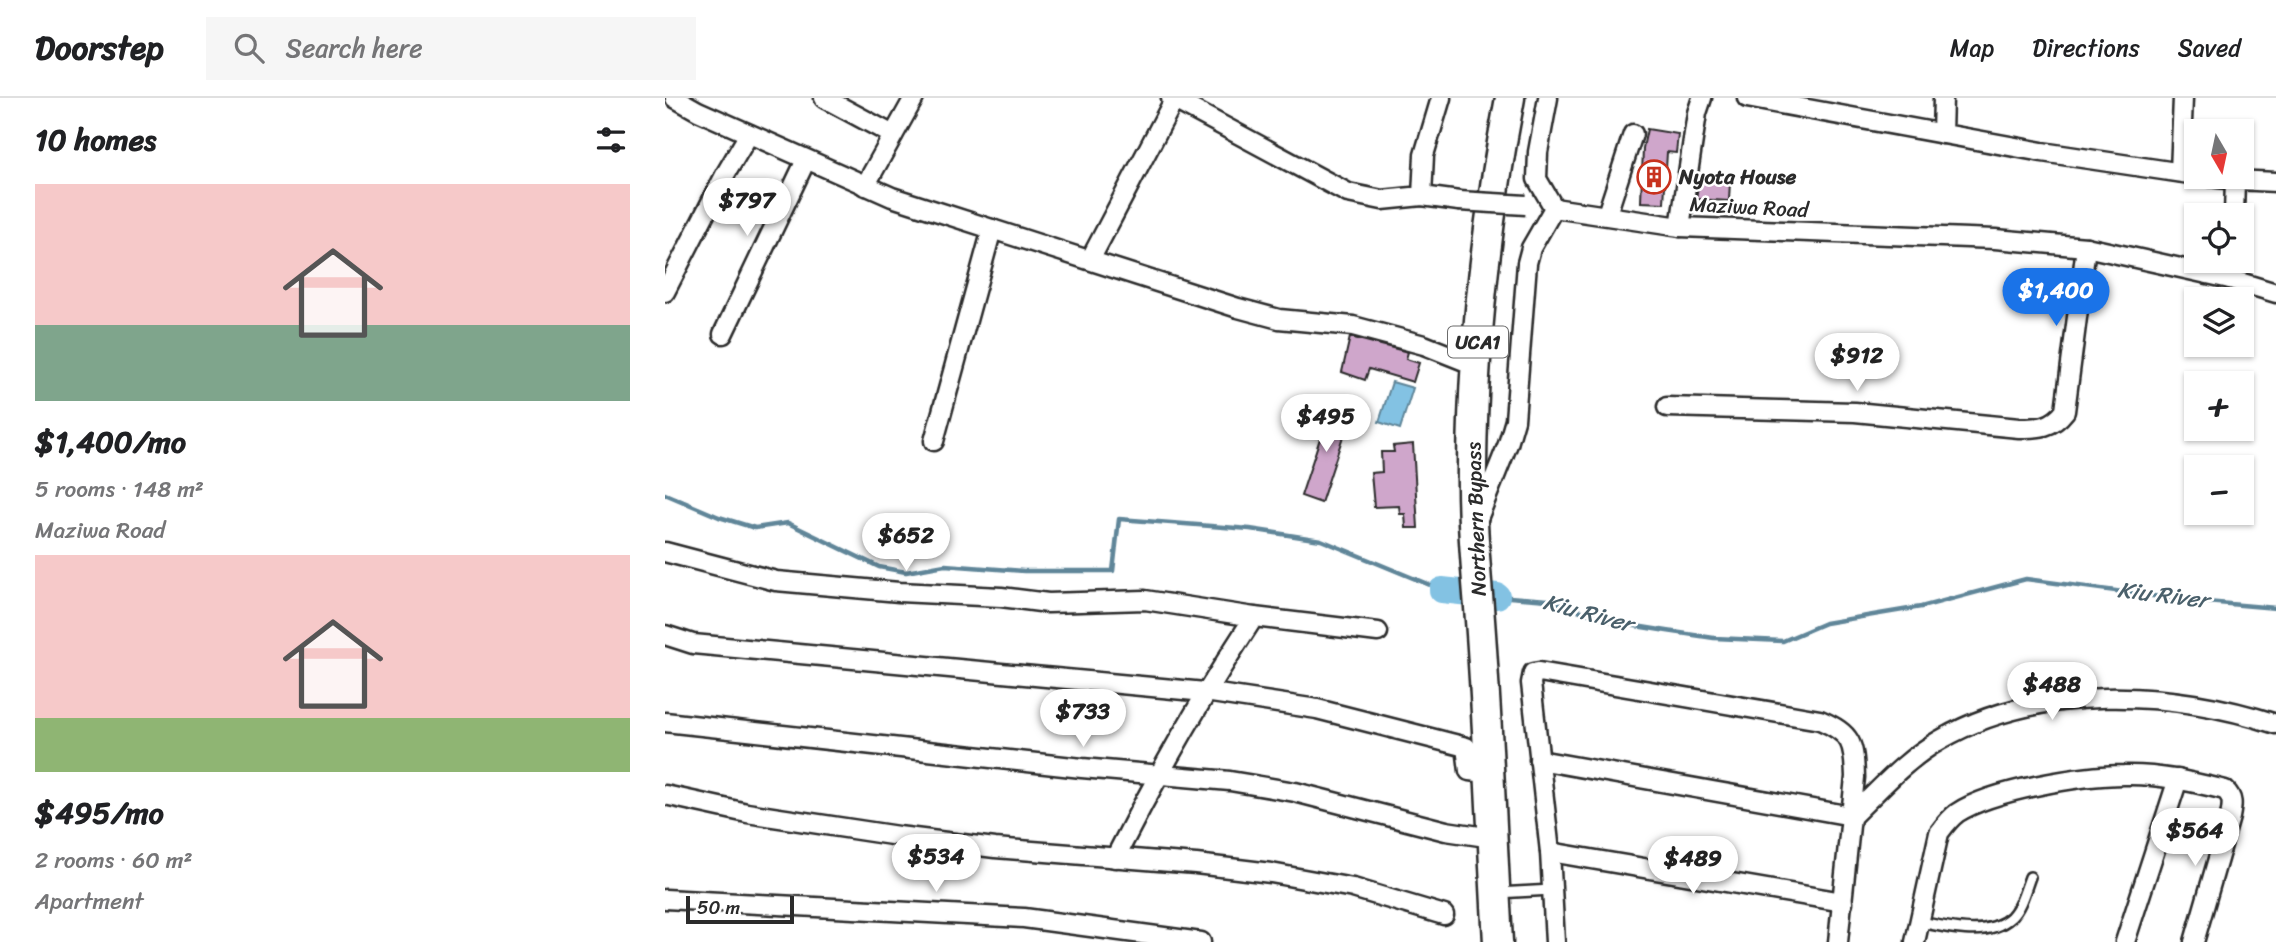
<!DOCTYPE html>
<meta charset="utf-8">
<style>
:root{--surface:#fff;--page:#f6f6f6;--text:#202124;--muted:#757577;--line:#e0e0e0;--accent:#1a73e8}
body{margin:0;font-family:Sriracha,sans-serif;background:var(--page);color:var(--text);height:100vh;display:flex;flex-direction:column;font-size:26px;white-space:nowrap}
*{box-sizing:border-box;margin:0}
p{font-size:23px;color:var(--muted)}
.icon{flex:none;width:38px;height:38px;fill:none;stroke:currentColor;stroke-width:2;stroke-linecap:round;stroke-linejoin:round}
.map{position:relative;flex:1;overflow:hidden}
.sheet{display:flex;flex-direction:column;background:var(--surface);width:665px}
.sheet>*{flex:none}
.needle{width:46px;rotate:171deg}
.tools{position:absolute;left:1519px;top:21px;display:grid;gap:14px}
.tools a{display:grid;place-items:center;width:70px;height:70px;border-radius:0px;background:var(--surface);box-shadow:0 2px 5px #0004;font-size:35px}
.scale{position:absolute;left:21px;bottom:18px;width:108px;box-sizing:border-box;padding-left:7px;border:4px solid #2b2b2b;border-top:0;font-size:19px;line-height:24px;white-space:nowrap;color:#2b2b2b;-webkit-text-stroke:5px #fff;paint-order:stroke}
.price{position:absolute;translate:-50% -60px;padding:0 16px;border-radius:24px;background:#fff;color:#222;font-size:23px;line-height:46px;filter:drop-shadow(0 2px 4px #0008)}
.price::after{content:'';position:absolute;left:50%;top:42px;width:21px;height:16px;margin-left:-10px;background:inherit;clip-path:polygon(0 0,100% 0,50% 100%)}
.price.current{background:var(--accent);color:#fff}
ul{padding:0;list-style:none}
li{display:grid;align-content:center;gap:14px;height:371px;padding:0 35px}
li span{display:grid;place-items:center;height:217px;border-radius:0px;color:#555}
li>.icon{margin-inline-start:auto}
span .icon{width:126px;height:126px;fill:#fffc;stroke-width:1}
li b{font-size:30px}
h2{display:flex;justify-content:space-between;align-items:center;height:84px;padding:0 35px;font-size:30px}
header{display:flex;align-items:center;gap:42px;box-sizing:border-box;height:98px;padding:0 35px;background:var(--surface);border-bottom:2px solid var(--line)}
header strong{font-size:33px}
nav{display:flex;gap:38px;margin-inline-start:auto;font-size:24px}
.search{width:490px;height:63px;background:var(--page);display:flex;align-items:center;gap:18px;box-sizing:border-box;padding:0 24px;border-radius:0px;color:var(--muted);font-size:26px}
main{display:flex;flex:1;min-height:0}
.map>svg:first-child{display:block}
</style>
<header>
<strong>Doorstep</strong>
<div class="search"><svg class="icon" aria-label="search" viewBox="0 0 24 24"><circle cx="10" cy="10" r="6"/><path d="M15 15l6 6"/></svg>Search here</div>
<nav><a>Map</a><a>Directions</a><a>Saved</a></nav>
</header>
<main>
<section class="sheet">
<h2>10 homes<svg class="icon" aria-label="filters" viewBox="0 0 24 24"><path d="M4 7h16M4 17h16"/><circle cx="9" cy="7" r="2"/><circle cx="15" cy="17" r="2"/></svg></h2>
<ul>
<li><span style="background:linear-gradient(#f6c9c9 65%,#7fa58c 0)"><svg class="icon" aria-label="home" viewBox="0 0 24 24"><path d="M3 11l9-7 9 7M6 9v11h12V9"/></svg></span><div><b>$1,400/mo</b><p>5 rooms · 148 m²</p><p>Maziwa Road</p></div></li>
<li><span style="background:linear-gradient(#f6c9c9 75%,#8fb573 0)"><svg class="icon" aria-label="home" viewBox="0 0 24 24"><path d="M3 11l9-7 9 7M6 9v11h12V9"/></svg></span><div><b>$495/mo</b><p>2 rooms · 60 m²</p><p>Apartment</p></div></li>
</ul>
</section>
<div class="map">
<svg width="1611" height="844" viewBox="0 0 1611 844">
<rect width="100%" height="100%" fill="#fff"/>
<filter id="ink" filterUnits="userSpaceOnUse"><feTurbulence type="fractalNoise" baseFrequency=".0143" numOctaves="2"/><feDisplacementMap in="SourceGraphic" scale="14" xChannelSelector="R" yChannelSelector="G"/><feConvolveMatrix kernelMatrix="1 2 1 2 8 2 1 2 1" color-interpolation-filters="sRGB"/></filter>
<g filter="url(#ink)">
<polygon fill="#83c2e3" stroke="#608699" stroke-width="2" points="727,284 748,290 735,331 714,324"/>
<g fill="none" stroke-linecap="round" stroke-linejoin="round">
<g stroke="#608699" stroke-width="4.5">
<polyline points="0,396 54,419 90,430 123,425 214,469 241,474 280,467 359,473 448,473 454,421 585,431 656,442 777,492"/>
<polyline points="832,498 883,502 952,525 1002,533 1049,540 1118,543 1160,525 1256,509 1361,481 1518,502 1611,510"/>
</g>
<polyline stroke="#83c2e3" stroke-width="26" points="777,492 832,498"/>
</g>
<g fill="#cfa6cb" stroke="#2b2b2b" stroke-width="2">
<polygon points="982,31 1013,36 1011,55 1002,54 999,105 976,104 978,50"/>
<polygon points="1034,80 1065,83 1064,103 1031,101"/>
<polygon points="685,239 743,254 741,261 754,265 748,284 704,271 700,282 677,274"/>
<polygon points="666,307 686,314 656,405 636,398"/>
<polygon points="748,346 753,430 741,430 740,416 735,416 734,408 709,409 706,375 717,374 716,354 729,354 728,348"/>
</g>
<g fill="none" stroke-linecap="round" stroke-linejoin="round">
<defs>
<g id="lane">
<polyline points="832,795 887,792"/>
<path d="M1255 824C1283 829 1322 841 1346 819 1356 809 1360 792 1365 779"/>
</g>
<g id="street">
<polyline points="10,0 33,13 227,99 573,210 614,221 688,228 759,247 812,268"/>
<polyline points="159,0 228,37"/>
<polyline points="506,0 683,95 717,102 757,98 759,57 776,0"/>
<polyline points="883,0 873,54 872,81 889,110"/>
<polyline points="1082,0 1377,54 1531,77"/>
<polyline points="1277,36 1278,0"/>
<polyline points="1515,74 1518,0"/>
<polyline points="1545,79 1570,82 1611,84"/>
<polyline points="200,88 249,0"/>
<polyline points="757,98 794,103"/>
<polyline points="942,116 968,36"/>
<polyline points="1569,117 1570,82"/>
<polyline points="1015,129 1032,15 1037,0"/>
<polyline points="425,162 509,2"/>
<polyline points="1565,181 1566,163"/>
<polyline points="0,194 61,75 84,36"/>
<polyline points="58,236 141,62"/>
<path d="M1002 309 1190 314 1354 330C1374 330 1387 330 1400 313L1421 149"/>
<polyline points="269,343 327,131"/>
<polyline points="812,423 843,346 850,322 862,165 866,150 889,110 1015,129 1330,141 1421,149 1565,181 1611,195"/>
<polyline points="0,454 111,483 234,494 336,499 383,505 480,502 589,519 713,534"/>
<polyline points="0,537 28,546 540,594 652,611 801,649 804,673 823,675"/>
<polyline points="0,624 417,670 565,683 630,694 781,733 828,740"/>
<polyline points="874,662 1187,718"/>
<polyline points="0,697 82,715 233,738 330,750 531,766 606,775 688,790 779,817"/>
<path d="M1187 718C1215 691 1240 662 1275 642 1373 585 1507 592 1611 626"/>
<polyline points="885,754 1178,804"/>
<path d="M450 760C492 677 538 597 589 519"/>
<polyline points="0,801 359,820 536,844"/>
<path d="M890 844 885 754 866 585 868 575 874 574 1155 622C1187 636 1189 645 1190 679L1173 844"/>
<path d="M1250 844 1274 735C1280 727 1284 721 1292 715 1327 692 1418 677 1459 677 1494 676 1527 684 1560 692 1569 700 1567 708 1565 719L1529 844"/>
<polyline points="1460,844 1513,681"/>
</g>
<path id="primary" d="M833 844C827 737 823 629 815 522 811 470 806 420 807 368 808 245 822 121 845 0"/>
</defs>
<use href="#lane" stroke="#2b2b2b" stroke-width="14"/>
<use href="#street" stroke="#2b2b2b" stroke-width="23"/>
<use href="#primary" stroke="#2b2b2b" stroke-width="33"/>
<use href="#lane" stroke="#fff" stroke-width="9"/>
<use href="#street" stroke="#fff" stroke-width="18"/>
<use href="#primary" stroke="#fff" stroke-width="28"/>
<defs>
<polyline id="street-bridge" points="794,103 861,107"/>
</defs>
<use href="#street-bridge" stroke="#2b2b2b" stroke-width="23" stroke-linecap="butt"/>
<use href="#street-bridge" stroke="#fff" stroke-width="18"/>
</g>
</g>
<defs>
<symbol id="building-ring" viewBox="-11 -11 22 22"><circle r="9.5" fill="#fff" stroke="#c8321e" stroke-width="1.5"/><path d="M-4-6H4V6H1V3H-1V6H-4ZM-2.5-4.3h1.7v1.8h-1.7ZM.8-4.3h1.7v1.8H.8ZM-2.5-1h1.7V.8h-1.7ZM.8-1h1.7V.8H.8Z" fill="#c8321e"/></symbol>
</defs>
<g fill-rule="evenodd">
<use href="#building-ring" x="970" y="60" width="38" height="38"/>
</g>
<g text-anchor="middle" dominant-baseline="central" stroke-width="5" stroke-linejoin="round" paint-order="stroke">
<rect fill="#fff" stroke="#6b6b6b" stroke-width="2" x="783" y="228.5" width="60" height="31" rx="5"/>
<g font-size="19" font-weight="bold" fill="#2b2b2b">
<text x="813" y="244">UCA1</text>
</g>
<g font-size="21" font-weight="bold" fill="#2b2b2b" stroke="#fff" text-anchor="start">
<text x="1014" y="79">Nyota House</text>
</g>
<g font-size="21" fill="#2b2b2b" stroke="#fff">
<text transform="translate(1084 109) rotate(3)">Maziwa Road</text>
<text transform="translate(811 421) rotate(-92)">Northern Bypass</text>
</g>
<g font-size="23" font-style="italic" fill="#4a606b" stroke="#fff">
<text transform="translate(1498 497) rotate(7)">Kiu River</text>
<text transform="translate(923 515) rotate(15)">Kiu River</text>
</g>
</g>
</svg>
<div class="tools">
<a><svg class="needle" viewBox="-14 -14 28 28"><path d="M0-13l5 13h-10z" fill="#e53935"/><path d="M0 13l5-13h-10z" fill="#757577"/></svg></a>
<a><svg class="icon" aria-label="locate" viewBox="0 0 24 24"><circle cx="12" cy="12" r="6"/><path d="M12 2v4M12 18v4M2 12h4M18 12h4"/></svg></a>
<a><svg class="icon" aria-label="layers" viewBox="0 0 24 24"><path d="M12 4l9 5-9 5-9-5zM3 14l9 5 9-5"/></svg></a>
<a>+</a>
<a>−</a>
</div>
<div class="scale">50 m</div>
<b class="price" style="left:82px;top:140px">$797</b>
<b class="price current" style="left:1391px;top:230px">$1,400</b>
<b class="price" style="left:1192px;top:295px">$912</b>
<b class="price" style="left:661px;top:356px">$495</b>
<b class="price" style="left:241px;top:475px">$652</b>
<b class="price" style="left:1387px;top:624px">$488</b>
<b class="price" style="left:418px;top:651px">$733</b>
<b class="price" style="left:1530px;top:770px">$564</b>
<b class="price" style="left:271px;top:796px">$534</b>
<b class="price" style="left:1028px;top:798px">$489</b>
</div>
</main>
